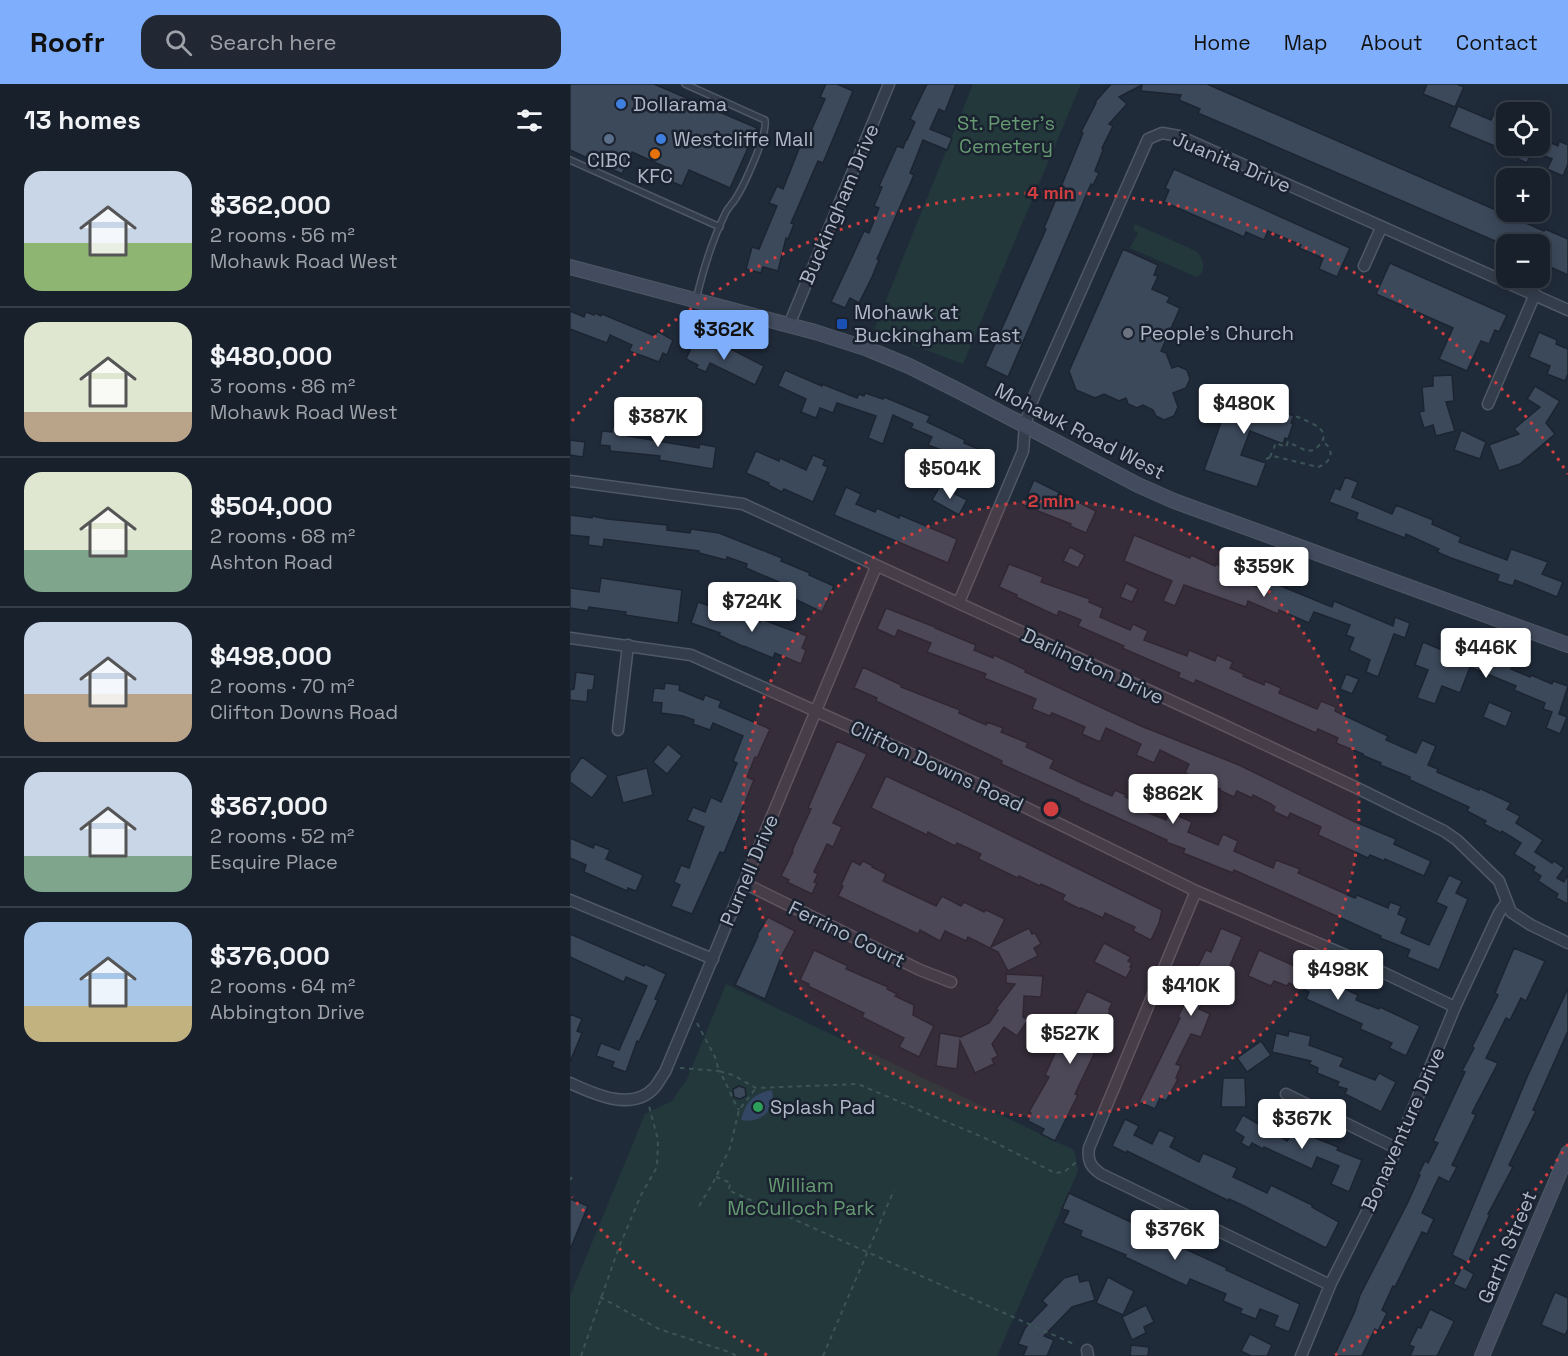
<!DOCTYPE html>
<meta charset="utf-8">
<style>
:root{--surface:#18202c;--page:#212834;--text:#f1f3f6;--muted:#9fa3a9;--line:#363e48;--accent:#7faffc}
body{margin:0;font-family:"Space Grotesk",sans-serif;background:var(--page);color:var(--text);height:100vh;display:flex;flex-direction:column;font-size:22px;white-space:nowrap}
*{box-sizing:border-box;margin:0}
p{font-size:20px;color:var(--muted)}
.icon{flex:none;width:33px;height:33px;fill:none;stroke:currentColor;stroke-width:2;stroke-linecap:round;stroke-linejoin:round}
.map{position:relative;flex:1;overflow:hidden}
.details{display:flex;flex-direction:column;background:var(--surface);width:570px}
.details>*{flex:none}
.buttons{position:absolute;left:926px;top:18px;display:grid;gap:12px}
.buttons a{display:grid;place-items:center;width:54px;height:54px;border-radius:12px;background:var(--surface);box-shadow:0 3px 15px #0003,0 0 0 2px var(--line);font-size:30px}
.price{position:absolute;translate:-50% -51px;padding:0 14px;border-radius:6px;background:#fff;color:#222;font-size:20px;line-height:39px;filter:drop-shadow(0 2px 3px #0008)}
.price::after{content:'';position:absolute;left:50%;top:36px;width:18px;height:14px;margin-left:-9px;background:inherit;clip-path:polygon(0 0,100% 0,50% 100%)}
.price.current{background:var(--accent);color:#111}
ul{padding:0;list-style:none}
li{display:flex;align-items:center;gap:18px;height:150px;padding:0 24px}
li+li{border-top:2px solid var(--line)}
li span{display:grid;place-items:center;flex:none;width:168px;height:120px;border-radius:18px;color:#555}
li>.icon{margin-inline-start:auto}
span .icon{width:72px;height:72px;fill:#fffc;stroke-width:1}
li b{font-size:26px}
h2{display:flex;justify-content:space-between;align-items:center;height:72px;padding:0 24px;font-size:26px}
header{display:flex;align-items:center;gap:36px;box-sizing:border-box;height:84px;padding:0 30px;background:var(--accent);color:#111}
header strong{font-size:28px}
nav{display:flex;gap:33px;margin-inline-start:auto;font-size:21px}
.search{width:420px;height:54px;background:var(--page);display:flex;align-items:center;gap:15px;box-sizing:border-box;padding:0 21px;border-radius:18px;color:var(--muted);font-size:22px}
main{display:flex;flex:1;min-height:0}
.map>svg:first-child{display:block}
</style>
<header>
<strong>Roofr</strong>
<div class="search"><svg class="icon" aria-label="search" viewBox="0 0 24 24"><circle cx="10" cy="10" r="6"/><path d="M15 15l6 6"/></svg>Search here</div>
<nav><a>Home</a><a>Map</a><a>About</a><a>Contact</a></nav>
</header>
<main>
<section class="details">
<h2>13 homes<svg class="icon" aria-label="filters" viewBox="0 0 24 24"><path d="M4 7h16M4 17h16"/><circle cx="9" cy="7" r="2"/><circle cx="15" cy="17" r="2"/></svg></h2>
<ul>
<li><span style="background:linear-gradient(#c9d6e8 60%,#8fb573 0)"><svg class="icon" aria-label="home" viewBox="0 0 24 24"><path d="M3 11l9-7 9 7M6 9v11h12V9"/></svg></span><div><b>$362,000</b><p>2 rooms · 56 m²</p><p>Mohawk Road West</p></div></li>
<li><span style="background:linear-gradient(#dfe7d0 75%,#b9a48a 0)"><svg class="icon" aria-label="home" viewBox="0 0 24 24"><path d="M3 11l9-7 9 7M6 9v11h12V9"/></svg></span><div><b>$480,000</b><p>3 rooms · 86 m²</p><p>Mohawk Road West</p></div></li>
<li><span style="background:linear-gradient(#dfe7d0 65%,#7fa58c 0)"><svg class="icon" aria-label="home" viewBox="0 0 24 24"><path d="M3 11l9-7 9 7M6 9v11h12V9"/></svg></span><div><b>$504,000</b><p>2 rooms · 68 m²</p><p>Ashton Road</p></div></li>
<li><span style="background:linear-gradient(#c9d6e8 60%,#b9a48a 0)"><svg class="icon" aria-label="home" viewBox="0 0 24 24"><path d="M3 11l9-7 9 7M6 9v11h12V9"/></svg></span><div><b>$498,000</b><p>2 rooms · 70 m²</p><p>Clifton Downs Road</p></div></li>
<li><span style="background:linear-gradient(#c9d6e8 70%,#7fa58c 0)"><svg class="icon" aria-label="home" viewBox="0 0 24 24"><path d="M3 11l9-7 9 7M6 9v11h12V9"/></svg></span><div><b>$367,000</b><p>2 rooms · 52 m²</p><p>Esquire Place</p></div></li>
<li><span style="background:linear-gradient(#a9c7e8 70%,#c2b280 0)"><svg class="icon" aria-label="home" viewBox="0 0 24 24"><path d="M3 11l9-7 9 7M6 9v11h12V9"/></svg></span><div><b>$376,000</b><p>2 rooms · 64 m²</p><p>Abbington Drive</p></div></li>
</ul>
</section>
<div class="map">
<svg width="998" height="1272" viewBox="0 0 998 1272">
<rect width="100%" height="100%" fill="#202b3a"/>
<g fill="#22383b">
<polygon points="403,0 511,0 393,280 304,246"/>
<path d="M565 140 626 167C633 174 637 185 628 193L622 191 560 164 568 149 563 145Z"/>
<polygon points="156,900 504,1066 508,1087 427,1272 0,1272 0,1212 75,1030 102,1017 117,995"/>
</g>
<path fill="#334663" d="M202 1006C206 1026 191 1040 171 1036 175 1018 184 1009 202 1006Z"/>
<g fill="#3c495b" stroke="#1c2431" stroke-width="1.5">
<polygon points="0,0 84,0 187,44 160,104 119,86 112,102 95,95 100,85 62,68 52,90 0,66"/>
<polygon points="256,0 267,0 283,7 253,79 248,77 221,139 224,140 218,155 216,154 208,187 193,183 191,189 176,185 182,163 189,165 207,122 199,119 207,102 213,105 236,47 240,49 255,15 250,13"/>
<polygon points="357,0 386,0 375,28 369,25 360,45 382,54 377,66 353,56 340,89 344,91 307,175 309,176 302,193 289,219 280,214 275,224 261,218 294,147 299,149 309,124 304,122 312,103 309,102 327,62 333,64 336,56 337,56 345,38 340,35"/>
<polygon points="541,0 637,0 974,147 975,145 998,155 998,191 969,178 969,160 932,160 628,29 630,25 609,16 611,11 571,7 572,1 549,13 557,20 539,40 543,42 532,64 533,66 525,87 529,89 523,101 521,100 438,293 415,282 476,145 474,144 513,49 511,48 526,19 525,18"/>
<polygon points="857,0 887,0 894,3 885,23 853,10"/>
<polygon points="888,22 921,36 924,29 936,34 936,62 929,59 927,63 879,43"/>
<polygon points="977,57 988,62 989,57 998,61 998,80 993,92 977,85 982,75 962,67 957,79 948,75 953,63 950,62 976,62"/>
<polygon points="604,85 780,164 767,193 749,185 753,174 729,164 731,161 698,147 694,156 676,148 674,153 594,118 599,106 595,104"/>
<polygon points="553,165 588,181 584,191 588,192 582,205 600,213 597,218 610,224 591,267 596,269 602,284 608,282 617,286 620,295 616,304 603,309 608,323 604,332 594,336 586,332 583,326 573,321 567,324 558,320 556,314 549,317 534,310 525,314 506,306 499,287"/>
<polygon points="820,179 937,231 929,248 925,246 919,260 911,257 897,287 869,275 883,244 806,210"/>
<polygon points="0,227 14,233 16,228 24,231 25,229 31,232 32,230 85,252 87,247 103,256 97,271 93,269 89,278 59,267 62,261 40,251 37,259 0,245"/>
<polygon points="969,248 987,256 986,260 998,265 998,290 995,297 977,290 980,282 959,273"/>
<polygon points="126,253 153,267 154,264 158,266 159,264 194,282 185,301 140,279 136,288 126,284 128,281 116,275"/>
<polygon points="215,286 252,302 252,300 287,314 289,310 294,312 295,309 313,315 314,313 360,332 357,338 395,356 394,359 423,371 417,386 412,384 405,400 388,393 393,382 372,373 374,367 358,361 362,353 341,344 343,340 323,331 313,360 298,354 306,332 267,319 263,329 250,324 246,334 231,328 236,315 208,302"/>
<polygon points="882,291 884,317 876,318 885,347 866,352 863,341 854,344 849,328 854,327 852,303 863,302 863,292"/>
<polygon points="965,302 990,317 976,339 985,350 950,380 929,387 919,361 949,350 944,345 970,323 957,315"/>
<polygon points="654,303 724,332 721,339 723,340 718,355 715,354 713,360 680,347 671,371 696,379 687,403 634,386 651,338 641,333 646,324 643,323 649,308 651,309"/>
<polygon points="44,337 59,339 57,352 129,364 130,360 146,363 143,385 89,376 90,372 40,367 40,362 30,361 32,347 42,348"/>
<polygon points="891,346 916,358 910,375 884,366"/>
<polygon points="0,356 15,358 13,373 0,371"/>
<polygon points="186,367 209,377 210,374 236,386 243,371 255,376 253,381 258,383 243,418 214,405 212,408 198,401 199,399 176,389"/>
<polygon points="775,393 788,398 782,413 822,430 826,421 863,436 862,440 891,453 889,458 937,476 941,465 978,478 972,490 993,498 987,513 945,496 943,502 927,497 929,491 881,474 867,468 869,465 836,450 835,454 786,435 788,429 759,418 765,404 770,406"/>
<polygon points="464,396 526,427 516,449 500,442 501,440 453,421"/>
<polygon points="370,402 397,416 389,431 362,416"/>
<polygon points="276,403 291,410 286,420 305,428 307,424 329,434 330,431 387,455 378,479 264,431"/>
<polygon points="0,431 22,434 22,432 37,435 97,441 97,446 120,449 121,445 149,449 212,474 211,477 240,489 239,491 264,502 252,528 214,510 218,502 176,484 177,480 157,473 156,476 129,469 129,467 34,455 33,463 18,461 19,453 0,451"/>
<polygon points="564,451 620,474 621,471 645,482 646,480 660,486 658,492 697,507 701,498 762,523 764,517 823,542 825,533 840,539 835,554 824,550 808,593 796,588 800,576 779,566 784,554 776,551 780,541 744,528 739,539 709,526 708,530 678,517 676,523 614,501 605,522 593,517 602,497 554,477"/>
<polygon points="500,463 515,471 508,484 493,477"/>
<polygon points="439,480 473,493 471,498 520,515 519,518 533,524 530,533 560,546 563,540 578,547 574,556 617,572 619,566 645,577 647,571 663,578 660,584 674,590 673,592 694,601 695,597 711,604 709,609 747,625 751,617 766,623 765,627 818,652 816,656 846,669 852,656 866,662 858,681 868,685 867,688 909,706 909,704 941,719 937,725 950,732 946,739 973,756 965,768 982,779 984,777 994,784 987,794 994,798 998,790 998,820 986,814 988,810 968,797 971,792 963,787 965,783 944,770 951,759 932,747 931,749 914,740 916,737 897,727 899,723 840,696 840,693 810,681 811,679 792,671 793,670 766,659 768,654 748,645 746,649 626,596 624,600 608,593 610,589 552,564 554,562 508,542 511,536 489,527 487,532 446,513 447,511 429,503"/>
<polygon points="31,494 112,506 108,539 55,531 56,528 19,523 18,527 0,524 0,504 29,508"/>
<polygon points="556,499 568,505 562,518 550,513"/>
<polygon points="128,518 166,531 168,527 190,538 191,535 237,552 232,564 236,566 231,580 205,569 203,574 174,562 174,563 149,551 150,549 121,539"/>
<polygon points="316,524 365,543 365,544 406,561 404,566 423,574 424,571 456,586 455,588 571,642 669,681 783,737 826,755 824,760 861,777 854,792 815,775 814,777 800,771 798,774 748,751 751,743 720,729 718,734 703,727 705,723 701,720 683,711 682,714 667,707 664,713 649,706 650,705 615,689 619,680 590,666 584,679 566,671 571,660 536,644 530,658 512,650 515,643 482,629 480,632 462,625 466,615 414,594 416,590 357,568 361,559 328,546 325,553 307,545"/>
<polygon points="853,558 891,574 896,562 943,582 941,585 960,593 961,591 982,600 983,597 998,602 989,630 997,633 990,650 976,644 982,628 973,625 975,619 944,606 946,602 900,583 890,609 872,602 865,620 847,614 858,586 845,581"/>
<polygon points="293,583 331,601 331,603 390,626 389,629 416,641 417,638 433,644 431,648 458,659 456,663 484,676 480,684 512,699 542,712 545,706 556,711 555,713 566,718 564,723 596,736 599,728 622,738 618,748 648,761 653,750 668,757 664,767 703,784 706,776 730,785 728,789 785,814 787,811 818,824 820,818 831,822 828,830 837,834 831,849 859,861 877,823 866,818 879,791 892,797 886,809 898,815 869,886 837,873 840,866 810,854 811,852 664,786 663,789 613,769 615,765 596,758 597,756 508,716 509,715 431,680 432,677 306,617 307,614 284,604"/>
<polygon points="6,588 25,591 23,606 18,606 17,618 0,616 0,606 4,605"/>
<polygon points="776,590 789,595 782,610 770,605"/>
<polygon points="95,599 110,601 109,606 133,616 135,611 151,617 149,623 200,645 187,674 185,673 177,693 184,696 154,769 150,768 122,830 101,822 110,801 104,798 111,781 119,784 134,743 117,736 123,723 135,728 141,713 151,718 167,679 163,677 173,652 143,639 140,646 123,640 124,636 113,632 91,629 92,619 82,618 84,604 94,605"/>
<polygon points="919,618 942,628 936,643 913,633"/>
<polygon points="267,657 297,670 263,739 272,743 263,763 257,760 244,788 248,790 244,798 247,799 242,810 217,798 219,796 211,792 223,768 222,767 226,758 241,725 238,724"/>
<polygon points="98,660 112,672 97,690 83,678"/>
<polygon points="12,673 38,692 22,714 0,698 0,690"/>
<polygon points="77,684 83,711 53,719 46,692"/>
<polygon points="316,692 391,727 592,826 589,839 581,856 563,847 565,843 535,829 533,834 511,824 510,825 492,816 495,811 471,800 470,802 449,792 448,794 408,775 411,770 387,759 385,762 358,748 357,751 301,724"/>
<polygon points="0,754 23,764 25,760 40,766 36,775 73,791 66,807 58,804 57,807 14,788 16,781 0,774"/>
<polygon points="282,777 290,781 293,777 303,782 302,783 316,790 313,797 366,822 372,812 391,822 394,818 414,828 416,826 435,835 421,863 459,844 462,850 465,849 471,860 464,864 468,872 438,887 428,868 398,853 396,857 375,847 370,857 350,846 348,850 268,812 273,802 271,801"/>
<polygon points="198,833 225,847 211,873 195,915 165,901 188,852 187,851"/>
<polygon points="651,844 672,853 654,896 646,892 629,925 640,930 631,953 621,950 606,980 611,982 606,994 608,995 596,1017 590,1014 585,1025 569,1018 610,934 608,933 617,915 615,914 628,887 626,886 636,866 641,868"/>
<polygon points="0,850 74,882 75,880 96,890 85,915 88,916 69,958 67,957 56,988 42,983 44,978 26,972 31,959 49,966 77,902 56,893 54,898 0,873"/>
<polygon points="534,859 561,873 558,877 562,879 560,883 562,883 556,894 524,878"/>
<polygon points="944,864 975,877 956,917 951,914 940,936 936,934 916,974 928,979 902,1029 906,1031 882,1081 887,1083 879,1098 869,1093 852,1129 864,1135 857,1150 852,1148 825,1203 823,1202 812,1226 817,1229 808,1247 805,1245 792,1272 764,1272 785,1227 790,1211 838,1118 850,1091 848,1091 855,1077 858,1079 868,1059 863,1057 895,988 892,987 904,964 902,963 928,911 925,909"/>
<polygon points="244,866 278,882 276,885 318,903 317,905 327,910 325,912 344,921 343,931 364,942 349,973 329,963 334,954 292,933 294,929 238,902 239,900 230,896"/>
<polygon points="689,866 788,911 786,916 809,925 810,923 850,942 836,972 819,964 822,959 790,945 792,940 736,915 739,908 719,899 717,902 704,897 701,902 678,892"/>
<polygon points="436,890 473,892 471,913 454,912 453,933 458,936 447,952 434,943 422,960 428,972 422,975 424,980 405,989 390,957 387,985 366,982 370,949 391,953 419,939 428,926 426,925 445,900 436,899"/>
<polygon points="998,904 998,947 963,1026 966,1027 939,1081 943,1083 918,1130 920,1130 898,1179 882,1171 958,991"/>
<polygon points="517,907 542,919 539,925 540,926 533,942 537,943 505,1010 508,1011 485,1057 471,1050 474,1045 458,1037 461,1029 459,1028 479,993 475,991 504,928 506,929"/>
<polygon points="0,930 12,935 7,947 12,949 0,978"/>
<polygon points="719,947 741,952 739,961 774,974 770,982 805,996 809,989 826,998 811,1028 775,1010 777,1005 767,1002 769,998 747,989 748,984 739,980 741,977 702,968 706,949 718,952"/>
<polygon points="691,957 701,971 677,988 667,974"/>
<polygon points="653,994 675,994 676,1023 651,1023"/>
<polygon points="169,1002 175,1004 176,1012 170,1015 164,1013 163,1005"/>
<polygon points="673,1031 717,1057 725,1046 768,1063 767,1066 792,1076 779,1108 761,1100 769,1082 747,1073 742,1085 694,1063 693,1065 682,1059 679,1064 671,1059 674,1053 664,1047"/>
<polygon points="555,1035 569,1042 564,1051 582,1060 589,1046 605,1053 600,1063 629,1078 633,1069 652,1077 667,1084 663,1093 697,1109 701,1101 742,1121 742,1123 769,1138 756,1164 674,1122 659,1115 659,1117 557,1067 556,1069 542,1062"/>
<polygon points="499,1109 612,1162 611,1163 657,1184 656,1186 730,1220 719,1248 704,1242 708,1232 690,1225 686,1235 670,1229 672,1225 653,1217 656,1210 620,1195 617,1202 555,1173 556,1171 510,1152 512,1147 493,1139 499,1127 492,1125"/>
<polygon points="0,1115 18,1122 0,1166"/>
<polygon points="892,1183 904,1190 896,1206 883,1200"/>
<polygon points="508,1190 510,1198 519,1196 525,1216 502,1223 474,1252 484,1256 477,1272 453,1272 457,1263 448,1260 455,1244 477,1221 472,1217 494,1194"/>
<polygon points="538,1193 564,1207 553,1231 526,1219"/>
<polygon points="985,1208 998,1214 998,1245 995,1251 971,1241"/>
<polygon points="576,1221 584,1238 574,1243 576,1249 562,1256 552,1233"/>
<polygon points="860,1225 884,1237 883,1240 867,1272 840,1272 844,1263 839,1261 848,1243 851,1244"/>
<polygon points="680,1250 702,1261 697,1272 681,1272 671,1267"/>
<polygon points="561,1261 579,1263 578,1272 560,1272"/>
</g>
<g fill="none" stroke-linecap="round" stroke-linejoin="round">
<defs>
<g id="lane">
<path d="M115 0 195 36C198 50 173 104 164 117 161 121 158 124 156 128 142 156 133 186 126 216"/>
<polyline points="0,76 150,143"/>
</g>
<g id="street">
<polyline points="794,182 811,144"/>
<polyline points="219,241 319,0"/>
<polyline points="918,320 965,210"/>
<polyline points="0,397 173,420 645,637 787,704 874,747 887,756 929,797 941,828 961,841 998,859"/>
<polyline points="389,518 453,367 455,341 463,315 578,55 592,49 609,52 998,226"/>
<polyline points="0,554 121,571 414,703 626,807 787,876 885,923"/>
<polyline points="48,646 58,561"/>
<polyline points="174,799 350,886 381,898"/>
<path d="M626 807 519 1064C517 1077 521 1083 531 1090L760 1201"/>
<polyline points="0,816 143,875"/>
<path d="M0 999C24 1010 62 1028 84 1004 88 1000 91 993 95 988L306 483"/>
<polyline points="716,1010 826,1064"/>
<polyline points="517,1266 518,1272"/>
<polyline points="731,1272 761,1199 816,1090 885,923 929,829 936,819"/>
</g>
<g id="secondary">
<polyline points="0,183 245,248 298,265 339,282 391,308 568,401 604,417 998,561"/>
<polyline points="912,1272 998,1069"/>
</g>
</defs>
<use href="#lane" stroke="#4f5865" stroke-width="8"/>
<use href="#street" stroke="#4f5865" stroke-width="13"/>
<use href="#secondary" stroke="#4f5865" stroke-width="16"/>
<g stroke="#3d5456" stroke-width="2" stroke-dasharray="4.5 4.5" stroke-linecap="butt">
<path d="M700 373 706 359 716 363 718 358 737 367 744 366C768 347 742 339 725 332"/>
<path d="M696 375 703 372 748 383C761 379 766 366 753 358"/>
<polyline points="127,939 145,973 149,987 163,991 186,1004 288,1000 424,1058 485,1089 494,1088 509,1076"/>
<path d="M110 984 149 987C157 999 161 1013 169 1026"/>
<polyline points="146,1093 161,1099 158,1106 506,1261"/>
<polyline points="0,1096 2,1093"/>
<polyline points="129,1122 143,1099 160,1064 169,1026 186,1004"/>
<polyline points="30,1213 89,1245 159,1268 167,1272"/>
<polyline points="11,1272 49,1163 71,1111 87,1083 88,1056 79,1022"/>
<polyline points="253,1272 324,1106"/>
</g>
<use href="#lane" stroke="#343d4b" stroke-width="5"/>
<use href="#street" stroke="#343d4b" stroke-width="10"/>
<use href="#secondary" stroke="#424c5e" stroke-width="14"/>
</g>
<circle cx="481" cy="725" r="308" fill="#d03e40" fill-opacity=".12"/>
<g fill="none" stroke="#d03e40" stroke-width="3" stroke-dasharray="3 6">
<circle cx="481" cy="725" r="308"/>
<path d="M998 1060A616 616 0 0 1 765 1271M197 1271A616 616 0 0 1 2 1113M2 337A616 616 0 0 1 998 390"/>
</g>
<g fill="#3f7fe0" stroke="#1a222f" stroke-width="2">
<circle cx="51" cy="20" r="6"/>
<circle cx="91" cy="55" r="6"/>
</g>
<circle fill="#5c6f8a" stroke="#1a222f" stroke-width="2" cx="39" cy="55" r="6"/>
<circle fill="#e8710a" stroke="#1a222f" stroke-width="2" cx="85" cy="70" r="6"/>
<rect fill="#1a4fb4" stroke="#1a222f" stroke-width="2" x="266" y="234" width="12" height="12" rx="3"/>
<circle fill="#6b7280" stroke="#1a222f" stroke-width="2" cx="558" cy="249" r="6"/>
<circle fill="#2e9e5b" stroke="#1a222f" stroke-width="2" cx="188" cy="1023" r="6"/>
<g text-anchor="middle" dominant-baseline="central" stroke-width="5" stroke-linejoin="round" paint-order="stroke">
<g font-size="20" fill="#afb8c7" stroke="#1a222f" text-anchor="start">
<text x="63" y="20">Dollarama</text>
<text x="103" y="55">Westcliffe Mall</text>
<text x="39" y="76" text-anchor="middle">CIBC</text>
<text x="85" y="92" text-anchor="middle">KFC</text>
<text x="284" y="228">Mohawk at<tspan x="284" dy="23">Buckingham East</tspan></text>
<text x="570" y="249">People's Church</text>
<text x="200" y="1023">Splash Pad</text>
</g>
<g font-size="20" fill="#659971" stroke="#1a222f">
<text x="436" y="39">St. Peter's<tspan x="436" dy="23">Cemetery</tspan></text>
<text x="231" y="1101">William<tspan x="231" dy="23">McCulloch Park</tspan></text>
</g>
<g font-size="20" fill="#afb8c7" stroke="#1a222f">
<text transform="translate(662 78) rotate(23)">Juanita Drive</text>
<text transform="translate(269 120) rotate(-67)">Buckingham Drive</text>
<text transform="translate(510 347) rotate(27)">Mohawk Road West</text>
<text transform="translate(523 582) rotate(25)">Darlington Drive</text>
<text transform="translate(367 682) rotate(25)">Clifton Downs Road</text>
<text transform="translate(179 786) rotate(-67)">Purnell Drive</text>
<text transform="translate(277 850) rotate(26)">Ferrino Court</text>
<text transform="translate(833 1045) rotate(-66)">Bonaventure Drive</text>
<text transform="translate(937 1163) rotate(-67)">Garth Street</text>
</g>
</g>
<circle cx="481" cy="725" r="9" fill="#d03e40" stroke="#1a222f" stroke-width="3"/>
<g font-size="18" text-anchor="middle" font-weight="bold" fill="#d03e40" stroke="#1a222f" stroke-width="5" stroke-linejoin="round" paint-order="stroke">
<text x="481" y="115">4 min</text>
<text x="481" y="423">2 min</text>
</g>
</svg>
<div class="buttons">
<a><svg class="icon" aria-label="locate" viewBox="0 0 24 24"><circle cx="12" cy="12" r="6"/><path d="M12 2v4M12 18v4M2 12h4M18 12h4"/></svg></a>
<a>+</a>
<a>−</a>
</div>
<b class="price current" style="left:154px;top:277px">$362K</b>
<b class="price" style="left:674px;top:351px">$480K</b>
<b class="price" style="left:88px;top:364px">$387K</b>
<b class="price" style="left:380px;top:416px">$504K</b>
<b class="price" style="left:694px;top:514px">$359K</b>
<b class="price" style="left:182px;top:549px">$724K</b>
<b class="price" style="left:916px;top:595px">$446K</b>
<b class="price" style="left:603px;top:741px">$862K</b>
<b class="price" style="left:768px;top:917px">$498K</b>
<b class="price" style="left:621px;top:933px">$410K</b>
<b class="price" style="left:500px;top:981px">$527K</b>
<b class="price" style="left:732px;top:1066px">$367K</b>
<b class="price" style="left:605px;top:1177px">$376K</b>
</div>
</main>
